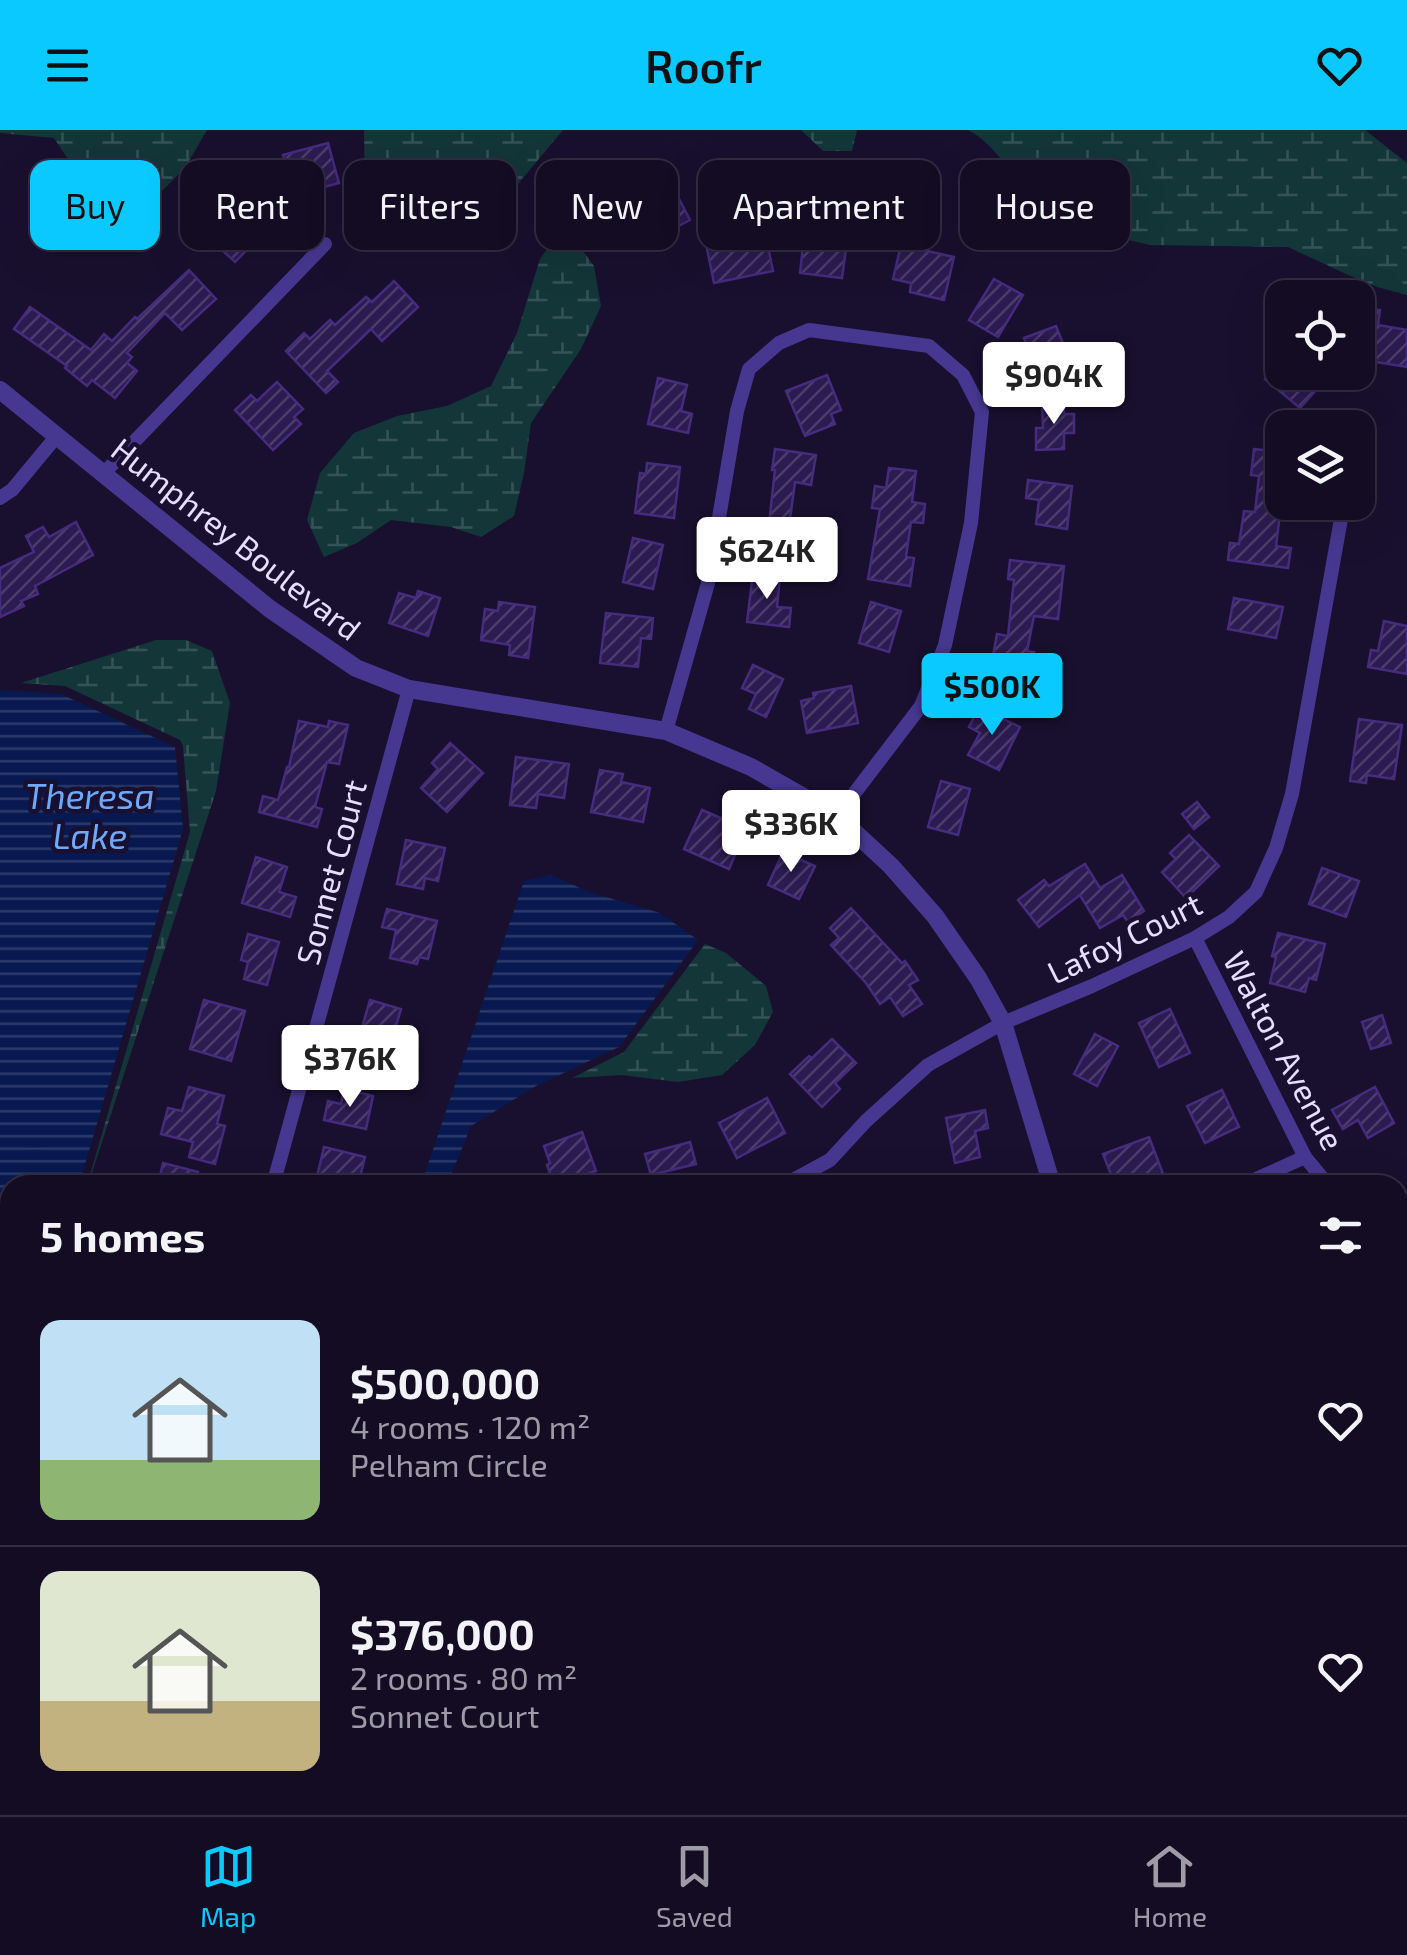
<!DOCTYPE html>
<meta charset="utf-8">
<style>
:root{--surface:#130c23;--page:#1c152b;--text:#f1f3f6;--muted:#9d9ba6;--line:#322c41;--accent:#0ac9ff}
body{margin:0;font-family:"Exo 2",sans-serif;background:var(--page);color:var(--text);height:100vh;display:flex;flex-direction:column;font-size:38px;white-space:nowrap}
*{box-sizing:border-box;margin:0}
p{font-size:32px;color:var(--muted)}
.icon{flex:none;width:55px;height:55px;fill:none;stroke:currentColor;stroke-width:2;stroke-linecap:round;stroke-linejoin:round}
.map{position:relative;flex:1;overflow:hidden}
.details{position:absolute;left:0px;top:1045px;width:1408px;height:640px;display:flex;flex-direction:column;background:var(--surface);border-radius:30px 30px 0 0;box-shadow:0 10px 40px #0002,0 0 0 2px var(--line)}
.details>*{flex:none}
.top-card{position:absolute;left:30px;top:30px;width:1348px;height:90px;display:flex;gap:20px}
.buttons{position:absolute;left:1265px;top:150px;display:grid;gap:20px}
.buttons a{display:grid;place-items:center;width:110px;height:110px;border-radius:20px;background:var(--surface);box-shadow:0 10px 40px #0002,0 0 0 2px var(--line);font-size:50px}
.price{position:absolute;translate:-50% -85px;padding:0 22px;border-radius:10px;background:#fff;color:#222;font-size:32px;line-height:65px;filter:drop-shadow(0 2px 5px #0008)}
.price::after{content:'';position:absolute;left:50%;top:60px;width:30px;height:22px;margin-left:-15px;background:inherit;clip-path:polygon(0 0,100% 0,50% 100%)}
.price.on{background:var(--accent);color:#111}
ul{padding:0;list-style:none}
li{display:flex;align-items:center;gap:30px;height:250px;padding:0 40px}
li+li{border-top:2px solid var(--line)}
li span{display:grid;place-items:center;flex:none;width:280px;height:200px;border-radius:20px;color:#555}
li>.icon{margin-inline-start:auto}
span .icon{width:120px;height:120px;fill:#fffc;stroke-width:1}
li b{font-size:42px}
h2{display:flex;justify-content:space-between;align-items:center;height:120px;padding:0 40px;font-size:42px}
.tag{padding:0 35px;border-radius:20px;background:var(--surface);box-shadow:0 10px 40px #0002,0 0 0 2px var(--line);font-size:35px;line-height:90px}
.tag.on{background:var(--accent);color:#111}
header{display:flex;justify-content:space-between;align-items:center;height:130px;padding:0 40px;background:var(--accent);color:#111;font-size:45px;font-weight:600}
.tab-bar{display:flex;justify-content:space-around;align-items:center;height:140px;border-top:2px solid var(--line);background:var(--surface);font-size:28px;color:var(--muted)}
.tab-bar a{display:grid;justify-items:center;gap:5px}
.tab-bar .on{color:var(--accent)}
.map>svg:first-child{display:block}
</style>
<header><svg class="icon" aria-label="menu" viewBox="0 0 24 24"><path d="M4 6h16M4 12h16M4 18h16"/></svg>Roofr<svg class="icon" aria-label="heart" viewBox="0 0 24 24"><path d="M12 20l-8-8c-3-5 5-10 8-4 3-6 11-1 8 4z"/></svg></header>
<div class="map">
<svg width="1407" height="1685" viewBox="0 0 1407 1685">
<defs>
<pattern id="wetland-marsh" width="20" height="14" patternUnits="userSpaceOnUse" patternTransform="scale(2.5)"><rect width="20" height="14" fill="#133639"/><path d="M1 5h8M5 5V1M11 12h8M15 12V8" fill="none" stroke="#355357"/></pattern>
<pattern id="water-rules" width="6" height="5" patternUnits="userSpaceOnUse" patternTransform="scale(2.5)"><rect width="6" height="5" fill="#071950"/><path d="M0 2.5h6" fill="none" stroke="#2b3a6a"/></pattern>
<pattern id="building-hatch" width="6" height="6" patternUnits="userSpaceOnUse" patternTransform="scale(2.5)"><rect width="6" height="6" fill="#2c1b51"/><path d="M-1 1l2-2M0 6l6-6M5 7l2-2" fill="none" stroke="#4b3c6b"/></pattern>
</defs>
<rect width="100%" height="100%" fill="#19102f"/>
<g fill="url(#wetland-marsh)">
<polygon points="0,0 207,0 185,38 123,100 94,68 54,8 0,3"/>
<polygon points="364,0 563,0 513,60 482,89 449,101 418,106 390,99 365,66"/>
<polygon points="801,0 857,0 852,21 823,21"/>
<path d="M968 0H1365L1407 33V165L1377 157 1346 144 1288 117 1150 115 1020 85 1009 81 1016 49C1003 31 988 10 968 0Z"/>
<polygon points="554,109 577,113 594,136 601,176 581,219 531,293 524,343 514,386 481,407 451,397 391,390 357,413 324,427 307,390 320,343 354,303 397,286 447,276 491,256 517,203 540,129"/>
<polygon points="156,510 186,510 212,521 230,573 216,661 88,1055 87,1055 190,702 183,616 180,610 65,556 21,553"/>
<polygon points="705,814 726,823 766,856 773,882 755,915 722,945 678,952 622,945 572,948 624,922"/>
<polygon points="10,1246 10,1342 0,1329 0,1271"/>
</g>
<g fill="url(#water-rules)">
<polygon points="0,560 61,564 175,617 183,699 79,1055 10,1055 10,1225 0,1250"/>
<polygon points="551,745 589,762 660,783 698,810 619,917 536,956 471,996 447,1055 421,1055 524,751"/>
<polygon points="0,1342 10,1355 10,1675 768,1675 766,1685 0,1685"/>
</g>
<g fill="url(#building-hatch)" stroke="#462b7e" stroke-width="2.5">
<polygon points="328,13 339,53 320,58 318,52 292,59 283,25"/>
<polygon points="677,65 690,90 659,106 646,81"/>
<polygon points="238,73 266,100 235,132 207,106"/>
<polygon points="765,102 773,141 714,153 706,114"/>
<polygon points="804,106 847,111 842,148 800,143"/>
<polygon points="901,115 954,127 944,170 910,162 911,153 893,149"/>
<polygon points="189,140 216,169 182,200 165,183 127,223 132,227 127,233 137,241 115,268 92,250 87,256 65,238 67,236 14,199 30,177 91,220 104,204 112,211 135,187 137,189"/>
<polygon points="994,149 1023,165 998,207 969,190"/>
<polygon points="394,151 418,177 382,211 371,199 327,241 338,252 326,263 286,221 304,203 310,209 330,190 335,195 366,167 372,172"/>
<polygon points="1365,178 1380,180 1378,195 1407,200 1407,237 1376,232 1375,240 1358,237"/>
<polygon points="1056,196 1070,231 1083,227 1088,241 1035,261 1026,237 1034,234 1024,208"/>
<polygon points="1282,228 1282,242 1314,242 1308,250 1318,258 1300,278 1265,249"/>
<polygon points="827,245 841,280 831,284 835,294 805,306 786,261"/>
<polygon points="658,248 687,255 681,281 692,284 688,303 648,294"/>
<polygon points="277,252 303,279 294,287 301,294 273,320 235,280 251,265 257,271"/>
<polygon points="1042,273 1064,273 1064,284 1074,284 1074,303 1064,303 1064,319 1036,320 1036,298 1043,298"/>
<polygon points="775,319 816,325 811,355 795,352 790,389 801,390 797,429 772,427 774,404 768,403 775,340 772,340"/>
<polygon points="1254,319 1282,322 1282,368 1276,416 1291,418 1288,438 1228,430 1230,413 1239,414 1244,381 1255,382 1259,346 1251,345"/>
<polygon points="647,333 680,337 674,388 635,383 640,343 646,344"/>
<polygon points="889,338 916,341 912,372 925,374 923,393 911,392 906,427 914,428 910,456 868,449 880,379 872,378 875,356 886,358"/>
<polygon points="1028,350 1072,356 1067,399 1036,394 1039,370 1026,368"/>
<polygon points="76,392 93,425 35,456 38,464 21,471 24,476 0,487 0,438 34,422 26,406 43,397 49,407"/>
<polygon points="633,408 663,415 653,459 623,452"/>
<polygon points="1010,430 1064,436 1058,489 1034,486 1027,521 1034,522 1027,561 988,553 997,504 1008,506 1014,450 1008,449"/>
<polygon points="753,443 780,446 777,477 791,478 789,497 747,492"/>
<polygon points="418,461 440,468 428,506 389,493 399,463 416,468"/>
<polygon points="1234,468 1283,477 1276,508 1228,499"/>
<polygon points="499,472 535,477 528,528 509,525 510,515 481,510 485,479 498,481"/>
<polygon points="871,472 901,481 889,522 859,513"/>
<polygon points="606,483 653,488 651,509 641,508 638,537 600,533"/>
<polygon points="1384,491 1407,496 1407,544 1368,537 1371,520 1378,521"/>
<polygon points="753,535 783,549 766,587 749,579 756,564 742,558"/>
<polygon points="851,556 858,593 807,603 801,571 814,568 813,563"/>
<polygon points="979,577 1020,597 999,640 968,625 980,603 969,597"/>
<polygon points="1359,589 1402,595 1394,649 1367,645 1366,653 1350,651"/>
<polygon points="299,591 328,597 329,591 348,595 339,634 327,632 315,677 322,679 317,697 259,682 263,666 278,670 287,637 289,637"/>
<polygon points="450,613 483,643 447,682 421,658 438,639 432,633"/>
<polygon points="516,627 569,634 564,668 538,664 536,678 510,675"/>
<polygon points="600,640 623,644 621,652 650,658 643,692 591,682"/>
<polygon points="941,651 970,659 958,705 928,697"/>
<polygon points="1197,672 1209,687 1194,699 1182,684"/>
<polygon points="702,680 730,692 733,685 749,692 729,739 684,719"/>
<polygon points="1189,705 1219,736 1186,768 1162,742 1176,729 1170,723"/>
<polygon points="406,710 445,718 438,751 425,748 423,759 397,754"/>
<polygon points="783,722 815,736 799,769 768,755"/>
<polygon points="256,727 287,737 279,762 296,767 290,787 242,773"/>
<polygon points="1085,734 1100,758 1122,745 1144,781 1128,792 1123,785 1100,798 1080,765 1039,797 1018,770 1044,750 1049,756"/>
<polygon points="1322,738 1359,751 1346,787 1309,774"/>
<polygon points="851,778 902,833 905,831 918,850 909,855 922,874 903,886 890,867 880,874 866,853 831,815 839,808 830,798"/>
<polygon points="387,779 437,791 428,829 419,827 417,834 390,828 396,800 382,797"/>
<polygon points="1278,803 1325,814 1316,850 1309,848 1305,862 1270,853 1276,827 1272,826"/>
<polygon points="248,804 279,812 267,855 244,849 248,832 241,830"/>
<polygon points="204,870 245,881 231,931 190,919"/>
<polygon points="370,870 401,879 386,930 344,918 350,898 361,901"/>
<polygon points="1170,879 1190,923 1159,937 1139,893"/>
<polygon points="1382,885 1391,913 1371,919 1362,892"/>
<polygon points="1095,904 1118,916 1097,956 1074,944"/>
<polygon points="832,909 856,933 835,953 840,959 822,977 790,944 809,926 812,928"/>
<polygon points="189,957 224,966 217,994 225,996 215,1034 189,1027 193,1012 161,1004 168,978 182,981"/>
<polygon points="1375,957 1394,993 1368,1008 1358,990 1343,999 1332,980"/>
<polygon points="344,959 373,966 366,999 324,990 328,971 341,974"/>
<polygon points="1222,960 1239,997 1205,1013 1187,976"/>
<polygon points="767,968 785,1003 737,1028 719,993"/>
<polygon points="985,980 988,998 975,1001 980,1027 955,1033 946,988"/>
<polygon points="582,1002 596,1041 554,1055 547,1035 550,1033 544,1016"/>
<polygon points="1149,1007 1165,1049 1148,1055 1144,1045 1115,1055 1103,1024"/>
<polygon points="690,1012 696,1034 651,1045 645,1024"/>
<polygon points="324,1017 365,1027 358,1055 315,1055"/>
<polygon points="163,1033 198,1042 195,1055 158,1055"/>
</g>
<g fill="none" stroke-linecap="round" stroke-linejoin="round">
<g stroke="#463891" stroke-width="14">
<polyline points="1358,300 1358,295"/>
<polyline points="103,344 325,114"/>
<polyline points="0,368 12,360 56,307"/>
<polyline points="666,601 708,453 737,281 749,239 779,213 809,200 929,216 963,245 982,282 971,393 945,515 921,576 837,686"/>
<polyline points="1195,808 1305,1027 1328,1055"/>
<polyline points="273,1055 409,559"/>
<polyline points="784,1055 830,1030 866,991 928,935 1003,893 1092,856 1195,808 1229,787 1256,762 1276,718 1292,664 1344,372"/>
<polyline points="1243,1055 1305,1027"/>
<polyline points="1398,1137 1407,1148"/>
<polyline points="1398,1321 1407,1321"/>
<polyline points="936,1685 938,1675"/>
</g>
<g stroke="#463891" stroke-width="18">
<polyline points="0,260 270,479 356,538 409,559 666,601 751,637 837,686 891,736 935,786 978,848 1003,893 1052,1055"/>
<polyline points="1205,1675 1205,1685"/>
</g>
</g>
<g text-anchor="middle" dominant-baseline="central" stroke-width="9" stroke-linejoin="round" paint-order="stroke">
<g font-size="32" fill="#e6deff" stroke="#19102f">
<text transform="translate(237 408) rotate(38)">Humphrey Boulevard</text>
<text transform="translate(330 742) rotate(-75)">Sonnet Court</text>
<text transform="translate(1124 807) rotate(-26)">Lafoy Court</text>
<text transform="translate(1285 920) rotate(62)">Walton Avenue</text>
</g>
<g font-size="35" font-style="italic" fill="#6ca9ff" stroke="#19102f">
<text x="90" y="665">Theresa<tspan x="90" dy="40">Lake</tspan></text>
</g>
</g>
</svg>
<div class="buttons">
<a><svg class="icon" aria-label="locate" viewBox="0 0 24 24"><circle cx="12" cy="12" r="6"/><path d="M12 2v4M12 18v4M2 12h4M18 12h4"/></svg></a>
<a><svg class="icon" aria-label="layers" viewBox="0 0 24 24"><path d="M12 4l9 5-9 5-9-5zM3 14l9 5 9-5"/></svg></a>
</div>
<b class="price" style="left:1054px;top:297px">$904K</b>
<b class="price" style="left:767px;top:472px">$624K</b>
<b class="price on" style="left:992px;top:608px">$500K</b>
<b class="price" style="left:791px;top:745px">$336K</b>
<b class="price" style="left:350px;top:980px">$376K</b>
<div class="top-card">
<a class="tag on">Buy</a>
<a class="tag">Rent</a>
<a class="tag">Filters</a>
<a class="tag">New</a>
<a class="tag">Apartment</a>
<a class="tag">House</a>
</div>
<section class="details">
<h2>5 homes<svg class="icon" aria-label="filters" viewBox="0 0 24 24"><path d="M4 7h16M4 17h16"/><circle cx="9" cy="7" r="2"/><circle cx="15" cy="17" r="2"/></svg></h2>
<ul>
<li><span style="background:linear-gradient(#bfe0f5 70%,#8fb573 0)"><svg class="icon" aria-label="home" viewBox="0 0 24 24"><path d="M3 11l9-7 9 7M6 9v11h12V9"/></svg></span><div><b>$500,000</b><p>4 rooms · 120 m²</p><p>Pelham Circle</p></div><svg class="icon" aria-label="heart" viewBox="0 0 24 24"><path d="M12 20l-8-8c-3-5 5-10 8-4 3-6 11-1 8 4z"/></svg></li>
<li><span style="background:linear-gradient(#dfe7d0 65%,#c2b280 0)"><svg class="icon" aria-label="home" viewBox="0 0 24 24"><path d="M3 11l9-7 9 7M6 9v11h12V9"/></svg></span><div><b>$376,000</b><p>2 rooms · 80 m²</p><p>Sonnet Court</p></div><svg class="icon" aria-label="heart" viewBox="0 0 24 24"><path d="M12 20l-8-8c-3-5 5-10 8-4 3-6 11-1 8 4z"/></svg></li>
</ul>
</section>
</div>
<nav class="tab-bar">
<a class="on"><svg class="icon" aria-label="map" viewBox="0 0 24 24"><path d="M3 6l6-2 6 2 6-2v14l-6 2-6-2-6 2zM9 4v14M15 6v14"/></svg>Map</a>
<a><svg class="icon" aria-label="saved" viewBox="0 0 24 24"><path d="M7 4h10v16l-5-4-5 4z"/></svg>Saved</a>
<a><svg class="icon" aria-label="home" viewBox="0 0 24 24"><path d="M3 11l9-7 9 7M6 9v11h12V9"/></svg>Home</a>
</nav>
